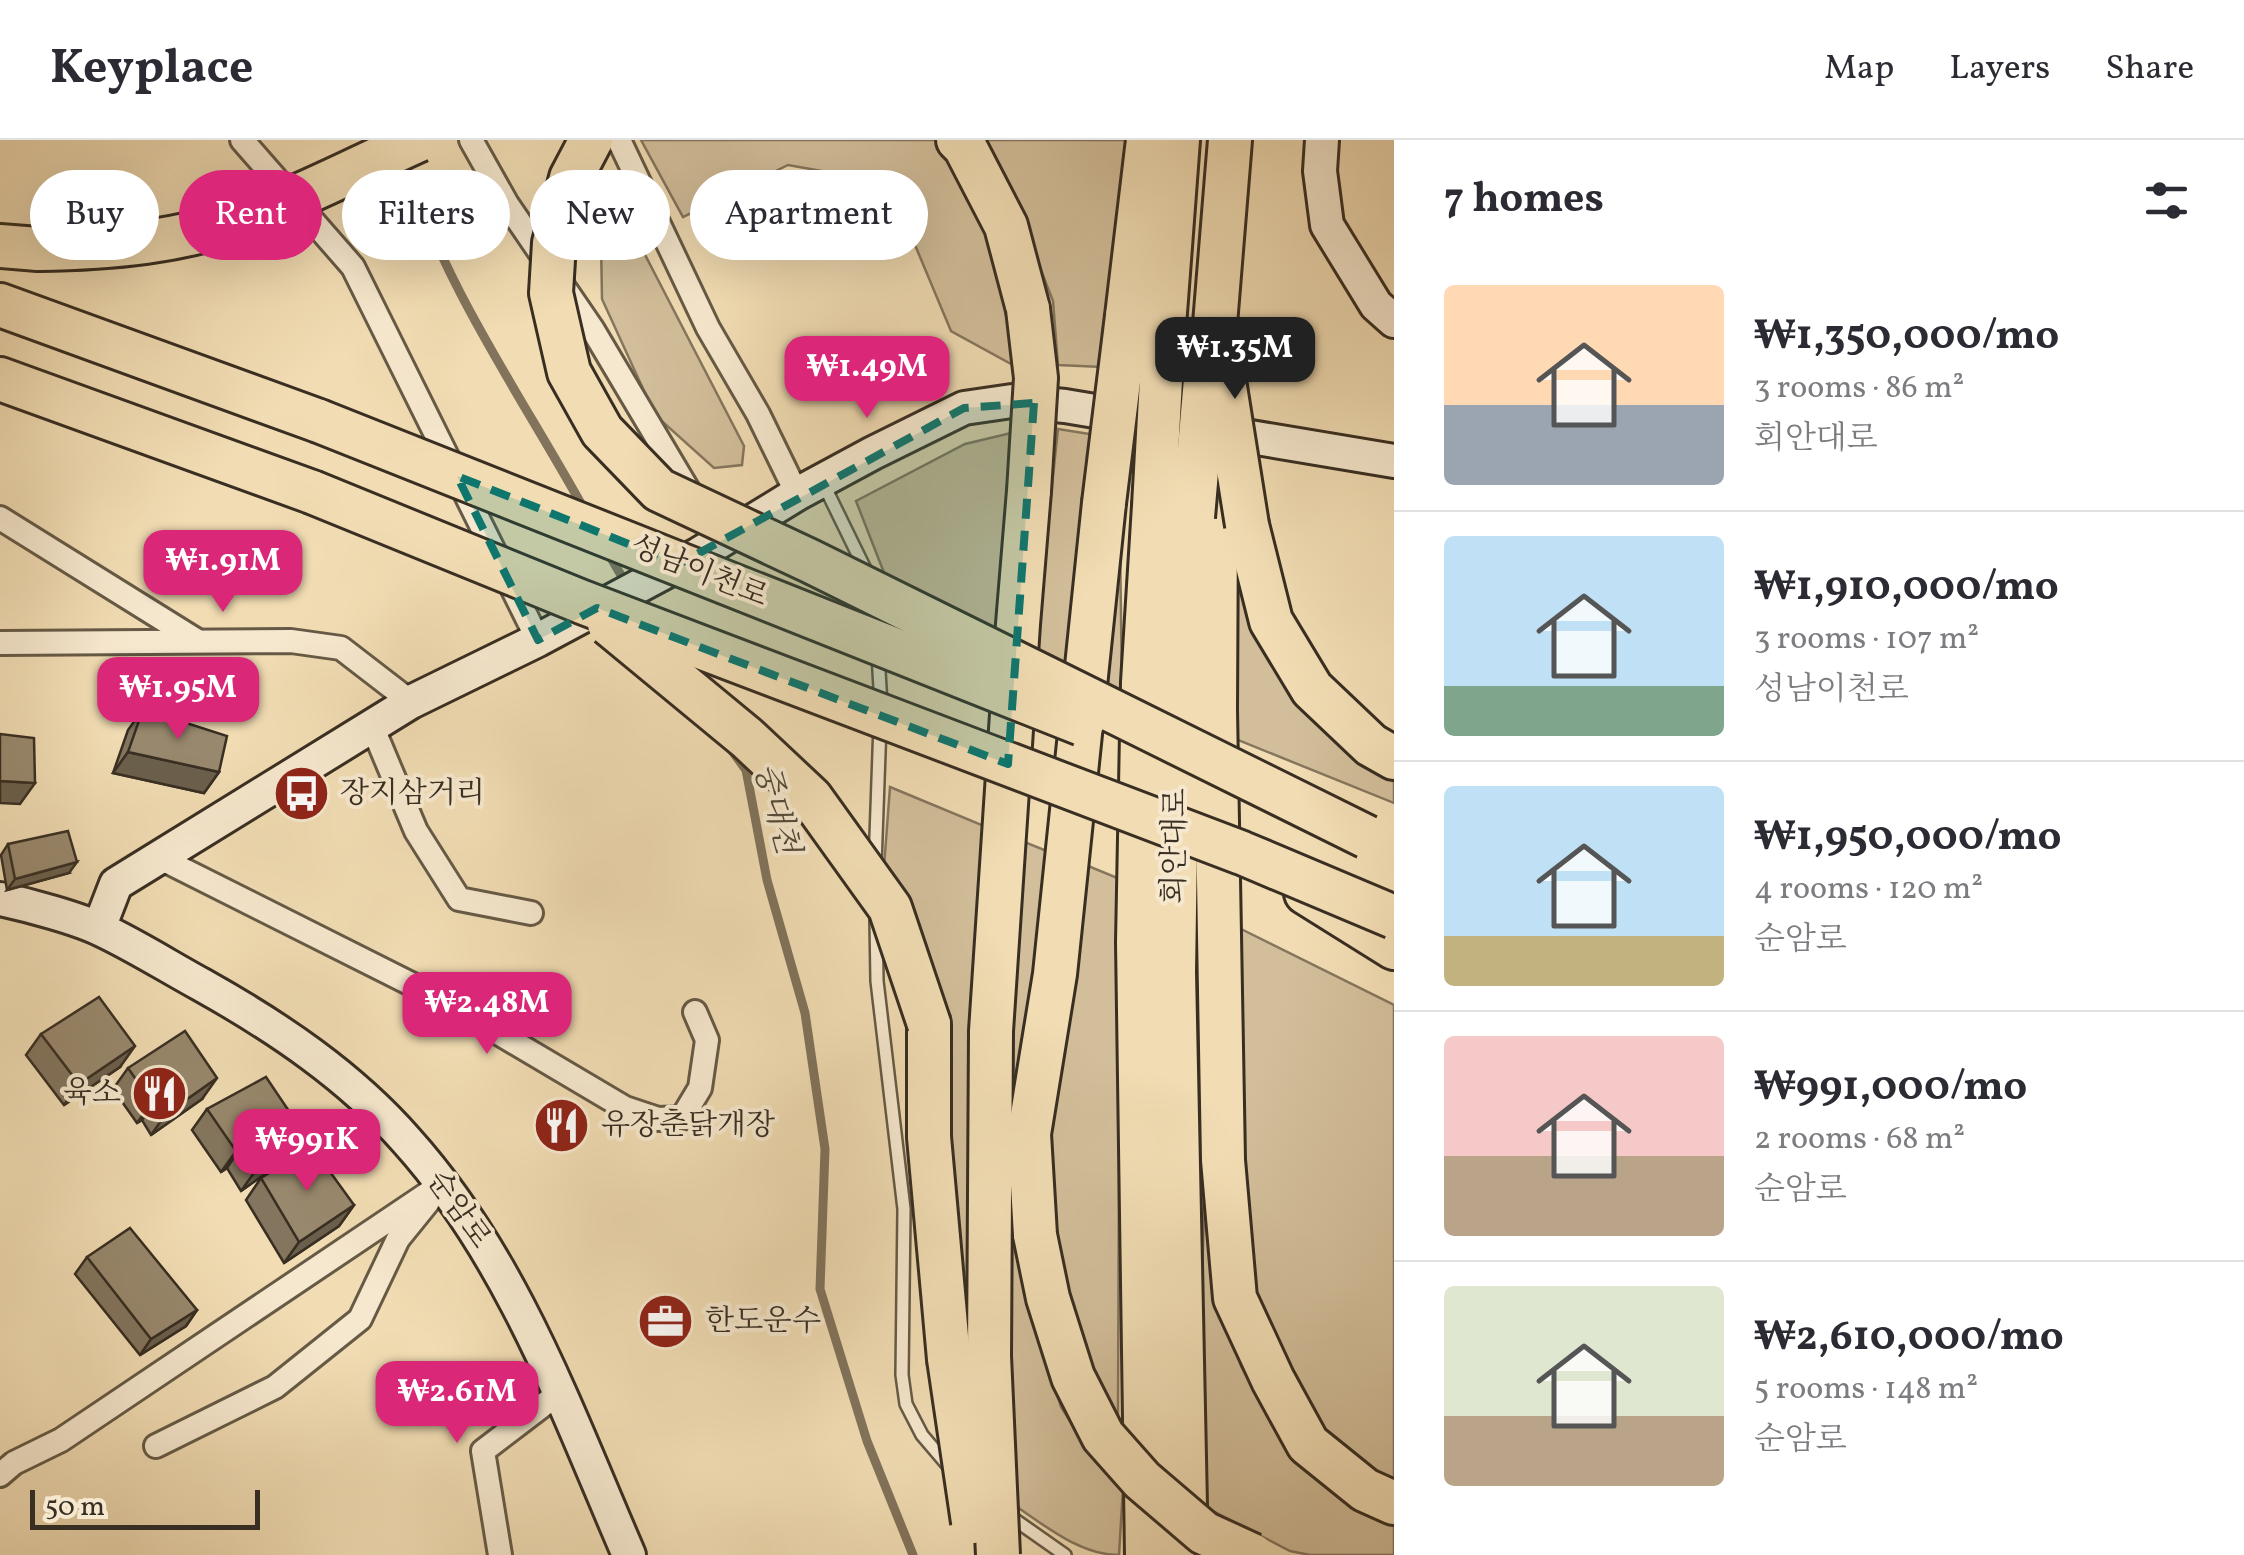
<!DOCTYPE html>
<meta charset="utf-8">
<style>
:root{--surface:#fff;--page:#f7f7f7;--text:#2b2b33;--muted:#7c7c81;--line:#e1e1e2;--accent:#db2777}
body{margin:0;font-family:Vollkorn,"Noto Serif KR",serif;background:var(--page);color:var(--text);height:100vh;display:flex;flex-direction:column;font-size:38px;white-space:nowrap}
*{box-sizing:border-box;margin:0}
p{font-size:32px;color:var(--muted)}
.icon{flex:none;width:55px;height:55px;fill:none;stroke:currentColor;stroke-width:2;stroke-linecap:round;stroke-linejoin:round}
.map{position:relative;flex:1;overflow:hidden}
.drawer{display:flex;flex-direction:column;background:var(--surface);width:850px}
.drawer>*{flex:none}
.banner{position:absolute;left:30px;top:30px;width:950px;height:90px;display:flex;gap:20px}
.scale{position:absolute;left:30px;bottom:25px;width:230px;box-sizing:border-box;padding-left:10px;border:5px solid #382e22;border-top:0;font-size:28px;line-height:35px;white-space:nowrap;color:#382e22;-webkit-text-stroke:8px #f6e8ce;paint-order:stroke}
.price{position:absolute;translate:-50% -85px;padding:0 22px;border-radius:20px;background:var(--accent);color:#fff;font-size:32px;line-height:65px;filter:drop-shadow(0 2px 5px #0008)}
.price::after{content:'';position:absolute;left:50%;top:60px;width:30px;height:22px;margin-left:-15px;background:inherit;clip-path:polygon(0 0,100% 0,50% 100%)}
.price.active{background:#222;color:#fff}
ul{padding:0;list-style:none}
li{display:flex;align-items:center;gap:30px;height:250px;padding:0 50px}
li+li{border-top:2px solid var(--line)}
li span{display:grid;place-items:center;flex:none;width:280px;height:200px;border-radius:10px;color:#555}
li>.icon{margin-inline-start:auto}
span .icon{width:120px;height:120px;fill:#fffc;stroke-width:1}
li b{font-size:42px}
h2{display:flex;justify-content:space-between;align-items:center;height:120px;padding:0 50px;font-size:42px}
.tag{padding:0 35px;border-radius:45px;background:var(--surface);box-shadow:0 10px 40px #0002;font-size:35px;line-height:90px}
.tag.active{background:var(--accent);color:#fff}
header{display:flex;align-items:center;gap:60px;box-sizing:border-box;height:140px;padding:0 50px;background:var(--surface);border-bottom:2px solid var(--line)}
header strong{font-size:48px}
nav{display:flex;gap:55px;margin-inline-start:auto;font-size:35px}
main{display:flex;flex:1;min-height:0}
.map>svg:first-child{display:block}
</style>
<header>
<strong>Keyplace</strong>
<nav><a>Map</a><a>Layers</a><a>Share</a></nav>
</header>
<main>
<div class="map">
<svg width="1394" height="1415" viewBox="0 0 1394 1415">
<rect width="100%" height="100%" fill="#f1dcb3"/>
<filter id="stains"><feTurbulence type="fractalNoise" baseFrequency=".002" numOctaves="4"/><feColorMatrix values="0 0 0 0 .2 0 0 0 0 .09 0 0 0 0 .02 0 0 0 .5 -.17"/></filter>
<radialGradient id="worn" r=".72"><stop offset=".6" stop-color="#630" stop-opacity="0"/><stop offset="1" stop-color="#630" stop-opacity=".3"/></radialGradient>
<g fill="#d2be9a" stroke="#85765e" stroke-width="2.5">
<polygon points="641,0 935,0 974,41 1005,112 1013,225 951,191 897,62 850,36 788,25 683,77"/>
<polygon points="975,0 1126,0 1102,227 1058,225 1053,161 1013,58"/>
<polygon points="612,51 744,306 742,325 714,328 655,275 602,159 601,101"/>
<polygon points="1058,289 1096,295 1073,531 1034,514"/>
<polygon points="1015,292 1003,501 890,448 856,361 965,304"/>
<polygon points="1120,399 1122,553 1098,542"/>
<polygon points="1233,415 1394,639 1394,663 1233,598"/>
<polygon points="890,647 989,688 970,1175 963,1162 882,754"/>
<path d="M1012 697 1052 713 1027 1155 1061 1267 1095 1320 1123 1348 1119 1415C1079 1415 1043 1384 1011 1363L1003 1111Z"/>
<polygon points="1076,721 1120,739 1118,1276 1082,1215 1065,1157 1045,1013"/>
<polygon points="1233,785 1394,865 1394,1350 1331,1301 1283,1226 1261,1172 1241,1080"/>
<polygon points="1206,1011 1217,1107 1241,1226 1300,1323 1394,1379 1394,1415 1310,1415 1290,1411 1207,1368 1200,1201"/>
</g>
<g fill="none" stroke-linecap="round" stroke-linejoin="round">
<g stroke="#81735c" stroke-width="9">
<path d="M404 19C443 145 520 254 584 369"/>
<polyline points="608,413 628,447"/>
<polyline points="730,608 746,630 767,740 805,873 825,1009 820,1149 867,1301 913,1415"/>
</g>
<defs>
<g id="lane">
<polyline points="824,345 865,429 866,437"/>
<polyline points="878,514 881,565"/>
<polyline points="875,725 880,584"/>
<polyline points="876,779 877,841 904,1069 902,1235 906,1264 922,1295 951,1329"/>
<polyline points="1008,1375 1065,1415"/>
</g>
<g id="street">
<polyline points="242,0 353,127 538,500"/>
<polyline points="471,0 507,64 593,190 694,360"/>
<polyline points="619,0 708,188 758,274 797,354"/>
<polyline points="0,378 196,500"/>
<polyline points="0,503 291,501 341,508 411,562"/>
<polyline points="372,586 416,691 459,759 531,773"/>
<polyline points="158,717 441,859 625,968 658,979 682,978 700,948 707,900 695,872"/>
<polyline points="156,1306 275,1247 360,1179 398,1099 428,1062"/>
<polyline points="0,1335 14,1323 61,1300 442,1044"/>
<polyline points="500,1415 483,1311 559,1253"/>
</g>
<g id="secondary">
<polyline points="1322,0 1320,31 1327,85 1376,165 1394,181"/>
<path d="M0 759C28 765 77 778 102 790 136 806 169 827 202 845 277 887 350 936 407 1001 513 1119 567 1272 629 1415"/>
<polyline points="99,788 116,744 411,562 538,500 699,414 797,354 873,313 964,268 1012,261 1065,266 1394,321"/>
</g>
<g id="highway">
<polyline points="958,0 965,7 1006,86 1028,169"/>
<polyline points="0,106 38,109"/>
<polyline points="0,165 319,281"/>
<polyline points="1127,176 1148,0"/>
<polyline points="1215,184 1230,0"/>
<polyline points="1164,186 1178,0"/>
<polyline points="0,239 312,352"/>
<polyline points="1216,379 1215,570 1223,1020 1235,1158 1273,1240 1308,1304 1365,1350 1394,1363"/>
<polyline points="1247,385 1271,481 1312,549 1371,605 1394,618"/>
<polyline points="1306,753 1394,808"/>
<polyline points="929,884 929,997 949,1219"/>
<polyline points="1035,1095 1029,994 1055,834 1104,363"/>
<polyline points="989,1216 991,891 1018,484 1029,351"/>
<polyline points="1147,1415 1138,802 1143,542 1154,366"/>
<polyline points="1186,1415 1174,832 1179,516 1192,386"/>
</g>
</defs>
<use href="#lane" stroke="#665a46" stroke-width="16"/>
<use href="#street" stroke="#665a46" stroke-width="28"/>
<use href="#secondary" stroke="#382e22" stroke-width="38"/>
<use href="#highway" stroke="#382e22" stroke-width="48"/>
<use href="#lane" stroke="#f6e8ce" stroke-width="11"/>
<use href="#street" stroke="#f6e8ce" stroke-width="22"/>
<use href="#secondary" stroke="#f6e8ce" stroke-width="32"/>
<use href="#highway" stroke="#f1dcb3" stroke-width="42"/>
<defs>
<g id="highway-bridge">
<polyline points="591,0 571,38 554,103 551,153 569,232 602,291 659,350 810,421 1367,697"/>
<path d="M38 109C109 108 183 102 250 76 308 54 363 25 419 0"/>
<polyline points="1028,169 1036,238 1029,351"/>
<polyline points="1215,184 1247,385"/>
<polyline points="319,281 1082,584"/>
<polyline points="312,352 582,462 1242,713 1394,777"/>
<polyline points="1104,363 1127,176"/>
<polyline points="1154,366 1164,186"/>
<polyline points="1193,377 1206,228"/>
<polyline points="609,484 747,598 811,658 890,768 929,884"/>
<polyline points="1035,1095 1048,1158 1073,1237 1103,1296 1142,1340 1204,1393 1252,1415"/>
<polyline points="989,1216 998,1415"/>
<polyline points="949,1219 973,1382"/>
</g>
</defs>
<use href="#highway-bridge" stroke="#382e22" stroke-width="48" stroke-linecap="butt"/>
<use href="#highway-bridge" stroke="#f1dcb3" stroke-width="42"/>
</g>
<g fill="#83755e" stroke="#382e22" stroke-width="2.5">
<polygon points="143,569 219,632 204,653 113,633 128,590"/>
<polygon points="8,704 69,733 7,750 1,715"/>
<polygon points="41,894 120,927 64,965 26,915"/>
<polygon points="128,928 202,959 151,995 142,980 137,983 113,949"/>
<polygon points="207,969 305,995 290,1016 241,1051 227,1028 221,1032 192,990"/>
<polygon points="261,1038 354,1065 339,1086 284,1123 246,1060"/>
<polygon points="87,1117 197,1170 186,1186 140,1215 75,1134"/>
</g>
<g fill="#6a5f4c" stroke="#382e22" stroke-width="2.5">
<polygon points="128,612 219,632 204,653 113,633"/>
<polygon points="0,641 35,643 20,664 0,663"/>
<polygon points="77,722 69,733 7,750 15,739"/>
<polygon points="135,906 120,927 64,965 79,944"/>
<polygon points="217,938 202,959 151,995 166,974"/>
<polygon points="157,959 142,980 137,983 152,962"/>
<polygon points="305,995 290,1016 241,1051 256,1030"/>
<polygon points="241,1007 227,1028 221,1032 236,1011"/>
<polygon points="354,1065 339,1086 284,1123 299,1102"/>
<polygon points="197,1170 186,1186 140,1215 151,1199"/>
</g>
<g fill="#98886d" stroke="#382e22" stroke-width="2.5">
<polygon points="143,569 227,596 219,632 128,612"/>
<polygon points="0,594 34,598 35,643 0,641"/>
<polygon points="68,691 77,722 15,739 8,704"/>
<polygon points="99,857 135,906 79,944 41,894"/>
<polygon points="185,891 217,938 166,974 157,959 152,962 128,928"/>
<polygon points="266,937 305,995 256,1030 241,1007 236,1011 207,969"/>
<polygon points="312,1007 354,1065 299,1102 261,1038"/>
<polygon points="130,1088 197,1170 151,1199 87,1117"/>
</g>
<path fill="#0f766e" fill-opacity="0.2" stroke="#0f766e" stroke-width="8" stroke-dasharray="20 12" stroke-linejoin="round" d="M1034 263 1008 624 597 468 538 500 457 336 679 424 964 268Z"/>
<defs>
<symbol id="bus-disc" viewBox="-11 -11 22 22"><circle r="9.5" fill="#8f2418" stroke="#f6e8ce"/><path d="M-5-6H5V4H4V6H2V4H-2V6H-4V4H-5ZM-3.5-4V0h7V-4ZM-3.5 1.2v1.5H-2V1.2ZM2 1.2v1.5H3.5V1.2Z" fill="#fff"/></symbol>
<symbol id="restaurant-disc" viewBox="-11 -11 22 22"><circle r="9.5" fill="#8f2418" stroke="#f6e8ce"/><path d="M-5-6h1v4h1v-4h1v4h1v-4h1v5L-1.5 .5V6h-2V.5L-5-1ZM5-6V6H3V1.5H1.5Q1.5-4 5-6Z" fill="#fff"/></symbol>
<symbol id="office-disc" viewBox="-11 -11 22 22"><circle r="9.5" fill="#8f2418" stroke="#f6e8ce"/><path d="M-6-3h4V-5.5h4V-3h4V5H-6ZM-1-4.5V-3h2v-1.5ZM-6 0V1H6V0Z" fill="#fff"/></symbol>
</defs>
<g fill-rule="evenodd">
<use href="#bus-disc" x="270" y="622" width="63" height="63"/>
<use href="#restaurant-disc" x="128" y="922" width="63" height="63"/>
<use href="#restaurant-disc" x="530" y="954" width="63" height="63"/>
<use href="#office-disc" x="634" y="1150" width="63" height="63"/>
</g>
<g text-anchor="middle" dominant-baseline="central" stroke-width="8" stroke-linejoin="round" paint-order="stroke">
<g font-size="30" fill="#382e22" stroke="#f6e8ce">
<text transform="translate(699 432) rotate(22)">성남이천로</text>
<text transform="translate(1176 706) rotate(-89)">회안대로</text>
<text transform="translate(458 1070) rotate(55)">순암로</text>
</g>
<g font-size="30" fill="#382e22" stroke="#f6e8ce" text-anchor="start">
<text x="340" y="654">장지삼거리</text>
<text x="121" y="954" text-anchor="end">육소</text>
<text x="601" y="986">유장춘닭개장</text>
<text x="705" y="1182">한도운수</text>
</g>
<g font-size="32" font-style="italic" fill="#564b3a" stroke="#f6e8ce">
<text transform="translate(775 669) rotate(75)">중대천</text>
</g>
</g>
<rect width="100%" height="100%" filter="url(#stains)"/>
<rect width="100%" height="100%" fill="url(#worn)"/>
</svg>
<div class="scale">50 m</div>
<b class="price active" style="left:1235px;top:262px">₩1.35M</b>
<b class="price" style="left:867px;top:281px">₩1.49M</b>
<b class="price" style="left:223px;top:475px">₩1.91M</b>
<b class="price" style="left:178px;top:602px">₩1.95M</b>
<b class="price" style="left:487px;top:917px">₩2.48M</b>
<b class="price" style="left:307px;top:1054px">₩991K</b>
<b class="price" style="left:457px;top:1306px">₩2.61M</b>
<div class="banner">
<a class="tag">Buy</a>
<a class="tag active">Rent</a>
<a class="tag">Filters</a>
<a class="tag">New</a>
<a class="tag">Apartment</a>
</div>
</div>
<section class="drawer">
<h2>7 homes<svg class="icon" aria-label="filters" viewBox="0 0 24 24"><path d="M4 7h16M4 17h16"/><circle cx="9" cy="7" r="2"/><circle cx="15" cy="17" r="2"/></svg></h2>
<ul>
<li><span style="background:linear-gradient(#ffd9b3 60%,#9aa5b1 0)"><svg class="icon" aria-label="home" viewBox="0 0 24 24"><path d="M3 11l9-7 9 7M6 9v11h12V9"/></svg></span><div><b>₩1,350,000/mo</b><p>3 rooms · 86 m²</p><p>회안대로</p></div></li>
<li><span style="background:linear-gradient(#bfe0f5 75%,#7fa58c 0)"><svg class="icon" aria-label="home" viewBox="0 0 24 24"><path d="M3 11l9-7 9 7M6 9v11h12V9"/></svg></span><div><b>₩1,910,000/mo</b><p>3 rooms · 107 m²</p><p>성남이천로</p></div></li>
<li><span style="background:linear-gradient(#bfe0f5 75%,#c2b280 0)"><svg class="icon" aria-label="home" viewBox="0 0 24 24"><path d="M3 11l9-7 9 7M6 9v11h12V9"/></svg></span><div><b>₩1,950,000/mo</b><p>4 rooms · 120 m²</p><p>순암로</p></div></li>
<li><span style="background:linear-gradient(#f6c9c9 60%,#b9a48a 0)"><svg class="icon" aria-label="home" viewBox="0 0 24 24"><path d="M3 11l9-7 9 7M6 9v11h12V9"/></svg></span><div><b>₩991,000/mo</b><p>2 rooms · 68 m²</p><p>순암로</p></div></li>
<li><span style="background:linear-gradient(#dfe7d0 65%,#b9a48a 0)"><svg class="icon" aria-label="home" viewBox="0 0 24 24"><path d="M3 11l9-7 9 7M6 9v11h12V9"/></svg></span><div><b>₩2,610,000/mo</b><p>5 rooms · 148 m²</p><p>순암로</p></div></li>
</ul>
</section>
</main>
